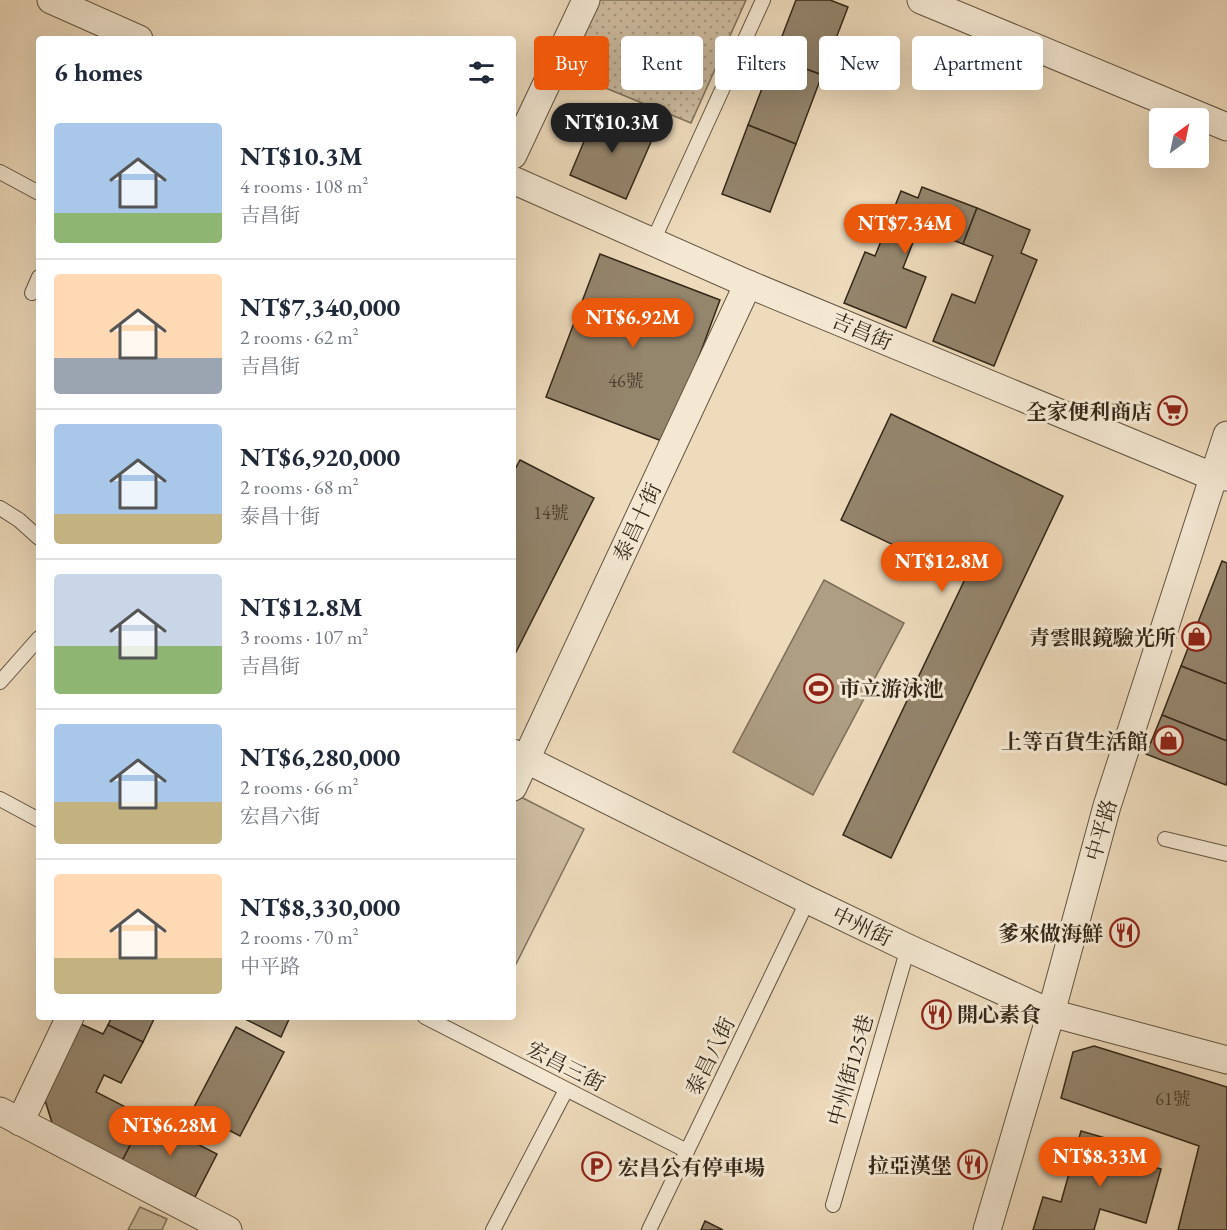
<!DOCTYPE html>
<meta charset="utf-8">
<style>
:root{--surface:#fff;--page:#f6f6f7;--text:#1f2937;--muted:#747a83;--line:#e0e1e3;--accent:#ea580c}
body{margin:0;font-family:"EB Garamond","Noto Serif TC",serif;background:var(--page);color:var(--text);height:100vh;display:flex;flex-direction:column;font-size:22px;white-space:nowrap}
*{box-sizing:border-box;margin:0}
p{font-size:20px;color:var(--muted)}
.icon{flex:none;width:33px;height:33px;fill:none;stroke:currentColor;stroke-width:2;stroke-linecap:round;stroke-linejoin:round}
.map{position:relative;flex:1;overflow:hidden}
.sheet{position:absolute;left:36px;top:36px;width:480px;height:984px;display:flex;flex-direction:column;background:var(--surface);border-radius:6px;box-shadow:0 6px 24px #0002}
.sheet>*{flex:none}
.hud{position:absolute;left:534px;top:36px;width:570px;height:54px;display:flex;gap:12px}
.needle{width:39px;rotate:33deg}
.buttons{position:absolute;left:1149px;top:108px;display:grid;gap:12px}
.buttons a{display:grid;place-items:center;width:60px;height:60px;border-radius:6px;background:var(--surface);box-shadow:0 6px 24px #0002;font-size:30px}
.price{position:absolute;translate:-50% -51px;padding:0 14px;border-radius:21px;background:var(--accent);color:#fff;font-size:20px;line-height:39px;filter:drop-shadow(0 2px 3px #0008)}
.price::after{content:'';position:absolute;left:50%;top:36px;width:18px;height:14px;margin-left:-9px;background:inherit;clip-path:polygon(0 0,100% 0,50% 100%)}
.price.current{background:#222;color:#fff}
ul{padding:0;list-style:none}
li{display:flex;align-items:center;gap:18px;height:150px;padding:0 18px}
li+li{border-top:2px solid var(--line)}
li span{display:grid;place-items:center;flex:none;width:168px;height:120px;border-radius:6px;color:#555}
li>.icon{margin-inline-start:auto}
span .icon{width:72px;height:72px;fill:#fffc;stroke-width:1}
li b{font-size:26px}
h2{display:flex;justify-content:space-between;align-items:center;height:72px;padding:0 18px;font-size:26px}
.pill{padding:0 21px;border-radius:6px;background:var(--surface);box-shadow:0 6px 24px #0002;font-size:21px;line-height:54px}
.pill.current{background:var(--accent);color:#fff}
.map>svg:first-child{display:block}
</style>
<div class="map">
<svg width="1227" height="1230" viewBox="0 0 1227 1230">
<defs>
<pattern id="grass-dots" width="8" height="8" patternUnits="userSpaceOnUse" patternTransform="scale(1.5)"><rect width="8" height="8" fill="#cebca0"/><path d="M2 2h.1M6 6h.1" fill="none" stroke="#a89981" stroke-width="1.8" stroke-linecap="round"/></pattern>
</defs>
<rect width="100%" height="100%" fill="#eedbbc"/>
<filter id="stains"><feTurbulence type="fractalNoise" baseFrequency=".00333" numOctaves="4"/><feColorMatrix values="0 0 0 0 .2 0 0 0 0 .09 0 0 0 0 .02 0 0 0 .5 -.17"/></filter>
<radialGradient id="worn" r=".72"><stop offset=".6" stop-color="#630" stop-opacity="0"/><stop offset="1" stop-color="#630" stop-opacity=".3"/></radialGradient>
<polygon fill="url(#grass-dots)" stroke="#80725c" stroke-width="1.5" points="599,0 746,0 691,123 569,73"/>
<g fill="#cebca0" stroke="#80725c" stroke-width="1.5">
<polygon points="517,795 584,829 513,970 513,802"/>
<polygon points="140,1207 167,1219 162,1230 128,1230"/>
</g>
<polygon fill="#ae9e84" stroke="#7d6e59" stroke-width="1.5" points="824,580 904,623 813,795 733,752"/>
<g fill="#94856d" stroke="#332718" stroke-width="1.5">
<polygon points="796,0 830,0 848,7 822,75 774,57"/>
<polygon points="774,57 822,75 796,144 748,125"/>
<polygon points="598,108 655,133 626,199 570,175"/>
<polygon points="748,125 796,144 770,212 722,194"/>
<polygon points="922,187 977,208 963,244 919,227 903,268 926,277 906,328 844,303 865,252 875,256 901,191 918,198"/>
<polygon points="977,208 1030,230 1021,253 1037,260 994,366 933,341 952,294 975,303 993,256 963,244"/>
<polygon points="600,254 720,300 667,443 546,397"/>
<polygon points="891,414 1063,496 891,858 843,835 965,579 841,520"/>
<polygon points="520,460 594,498 513,658 513,473"/>
<polygon points="1222,561 1227,563 1227,684 1181,666"/>
<polygon points="1181,666 1227,684 1227,741 1162,715"/>
<polygon points="1162,715 1227,741 1227,781 1226,785 1146,754"/>
<polygon points="112,1017 155,1017 143,1042 108,1025"/>
<polygon points="241,1017 290,1017 281,1037"/>
<polygon points="81,1024 103,1034 108,1025 143,1042 121,1083 104,1075 96,1092 145,1117 122,1161 53,1126 44,1097"/>
<polygon points="236,1027 284,1052 240,1136 192,1111"/>
<polygon points="1094,1046 1227,1087 1227,1230 1178,1230 1199,1146 1061,1098 1073,1052"/>
<polygon points="145,1117 217,1154 195,1197 122,1161"/>
<polygon points="1081,1131 1119,1142 1115,1156 1161,1169 1146,1223 1100,1209 1094,1230 1033,1230 1043,1197 1061,1202"/>
<polygon points="705,1221 723,1230 701,1230"/>
</g>
<g fill="none" stroke-linecap="round" stroke-linejoin="round">
<defs>
<g id="service">
<polyline points="0,172 39,193"/>
<polyline points="653,241 763,0"/>
<polyline points="32,293 39,277"/>
<polyline points="0,508 19,520 39,538"/>
<polyline points="0,682 39,638"/>
<polyline points="0,799 39,820"/>
<polyline points="1165,839 1227,854"/>
<polyline points="425,1017 687,1151"/>
<polyline points="833,1205 908,948"/>
<polyline points="493,1230 566,1090"/>
<polyline points="649,1230 808,900"/>
</g>
<g id="minor">
<polyline points="51,0 139,39"/>
<polyline points="921,0 1227,127"/>
<polyline points="513,155 586,0"/>
<polyline points="513,180 748,284 1214,477 1227,477"/>
<polyline points="513,753 808,900 908,948 1051,1013 1227,1060"/>
<polyline points="513,787 748,284"/>
<polyline points="0,1111 228,1230"/>
<polyline points="20,1122 70,1017"/>
<polyline points="987,1230 1051,1013 1107,806 1227,435"/>
</g>
</defs>
<use href="#service" stroke="#625441" stroke-width="16"/>
<use href="#minor" stroke="#625441" stroke-width="29"/>
<use href="#service" stroke="#f4e8d3" stroke-width="14"/>
<use href="#minor" stroke="#f4e8d3" stroke-width="27"/>
</g>
<defs>
<symbol id="supermarket-ring" viewBox="-11 -11 22 22"><circle r="9.5" fill="#f4e8d3" stroke="#8f2418" stroke-width="1.5"/><path d="M-6-5.5h2.5l.6 2H6L4.5 2H-2.5L-4.4-4H-6ZM-1.5 3.2a1.3 1.3 0 1 0 .1 0ZM3 3.2a1.3 1.3 0 1 0 .1 0Z" fill="#8f2418"/></symbol>
<symbol id="shop-ring" viewBox="-11 -11 22 22"><circle r="9.5" fill="#f4e8d3" stroke="#8f2418" stroke-width="1.5"/><path d="M-5-2.5h2.3a2.7 3.5 0 0 1 5.4 0H5L5.5 6h-11ZM-1.5-2.5h3a1.5 2.3 0 0 0-3 0Z" fill="#8f2418"/></symbol>
<symbol id="stadium-ring" viewBox="-11 -11 22 22"><circle r="9.5" fill="#f4e8d3" stroke="#8f2418" stroke-width="1.5"/><path d="M0-5a6.5 5 0 1 0 0 10a6.5 5 0 1 0 0-10ZM-3.5-1.8h7v3.6h-7Z" fill="#8f2418"/></symbol>
<symbol id="restaurant-ring" viewBox="-11 -11 22 22"><circle r="9.5" fill="#f4e8d3" stroke="#8f2418" stroke-width="1.5"/><path d="M-5-6h1v4h1v-4h1v4h1v-4h1v5L-1.5 .5V6h-2V.5L-5-1ZM5-6V6H3V1.5H1.5Q1.5-4 5-6Z" fill="#8f2418"/></symbol>
<symbol id="parking-ring" viewBox="-11 -11 22 22"><circle r="9.5" fill="#f4e8d3" stroke="#8f2418" stroke-width="1.5"/><path d="M-3.5-5.5H1a3.5 3.5 0 0 1 0 7H-1V5.5H-3.5ZM-1-3.4V-.6H.8a1.4 1.4 0 0 0 0-2.8Z" fill="#8f2418"/></symbol>
</defs>
<g fill-rule="evenodd">
<use href="#supermarket-ring" x="1156" y="394" width="33" height="33"/>
<use href="#shop-ring" x="1180" y="620" width="33" height="33"/>
<use href="#stadium-ring" x="802" y="672" width="33" height="33"/>
<use href="#shop-ring" x="1152" y="724" width="33" height="33"/>
<use href="#restaurant-ring" x="1108" y="916" width="33" height="33"/>
<use href="#restaurant-ring" x="920" y="998" width="33" height="33"/>
<use href="#restaurant-ring" x="956" y="1148" width="33" height="33"/>
<use href="#parking-ring" x="580" y="1150" width="33" height="33"/>
</g>
<g text-anchor="middle" dominant-baseline="central" stroke-width="6" stroke-linejoin="round" paint-order="stroke">
<g font-size="18" fill="#4b3e2d">
<text x="626" y="380">46號</text>
<text x="551" y="512">14號</text>
<text x="1173" y="1098">61號</text>
</g>
<g font-size="21" fill="#332718" stroke="#f4e8d3">
<text transform="translate(862 331) rotate(23)">吉昌街</text>
<text transform="translate(637 522) rotate(-65)">泰昌十街</text>
<text transform="translate(1101 830) rotate(-74)">中平路</text>
<text transform="translate(862 926) rotate(26)">中州街</text>
<text transform="translate(710 1056) rotate(-64)">泰昌八街</text>
<text transform="translate(566 1066) rotate(27)">宏昌三街</text>
<text transform="translate(850 1070) rotate(-74)">中州街125巷</text>
</g>
<g font-size="21" font-weight="bold" fill="#332718" stroke="#f4e8d3" text-anchor="end">
<text x="1152" y="411">全家便利商店</text>
<text x="1176" y="637">青雲眼鏡驗光所</text>
<text x="839" y="688" text-anchor="start">市立游泳池</text>
<text x="1148" y="741">上等百貨生活館</text>
<text x="1103" y="933">爹來做海鮮</text>
<text x="957" y="1014" text-anchor="start">開心素食</text>
<text x="952" y="1165">拉亞漢堡</text>
<text x="618" y="1167" text-anchor="start">宏昌公有停車場</text>
</g>
</g>
<rect width="100%" height="100%" filter="url(#stains)"/>
<rect width="100%" height="100%" fill="url(#worn)"/>
</svg>
<div class="buttons">
<a><svg class="needle" viewBox="-14 -14 28 28"><path d="M0-13l5 13h-10z" fill="#e53935"/><path d="M0 13l5-13h-10z" fill="#747a83"/></svg></a>
</div>
<b class="price current" style="left:612px;top:154px">NT$10.3M</b>
<b class="price" style="left:905px;top:255px">NT$7.34M</b>
<b class="price" style="left:633px;top:349px">NT$6.92M</b>
<b class="price" style="left:942px;top:593px">NT$12.8M</b>
<b class="price" style="left:170px;top:1157px">NT$6.28M</b>
<b class="price" style="left:1100px;top:1188px">NT$8.33M</b>
<div class="hud">
<a class="pill current">Buy</a>
<a class="pill">Rent</a>
<a class="pill">Filters</a>
<a class="pill">New</a>
<a class="pill">Apartment</a>
</div>
<section class="sheet">
<h2>6 homes<svg class="icon" aria-label="filters" viewBox="0 0 24 24"><path d="M4 7h16M4 17h16"/><circle cx="9" cy="7" r="2"/><circle cx="15" cy="17" r="2"/></svg></h2>
<ul>
<li><span style="background:linear-gradient(#a9c7e8 75%,#8fb573 0)"><svg class="icon" aria-label="home" viewBox="0 0 24 24"><path d="M3 11l9-7 9 7M6 9v11h12V9"/></svg></span><div><b>NT$10.3M</b><p>4 rooms · 108 m²</p><p>吉昌街</p></div></li>
<li><span style="background:linear-gradient(#ffd9b3 70%,#9aa5b1 0)"><svg class="icon" aria-label="home" viewBox="0 0 24 24"><path d="M3 11l9-7 9 7M6 9v11h12V9"/></svg></span><div><b>NT$7,340,000</b><p>2 rooms · 62 m²</p><p>吉昌街</p></div></li>
<li><span style="background:linear-gradient(#a9c7e8 75%,#c2b280 0)"><svg class="icon" aria-label="home" viewBox="0 0 24 24"><path d="M3 11l9-7 9 7M6 9v11h12V9"/></svg></span><div><b>NT$6,920,000</b><p>2 rooms · 68 m²</p><p>泰昌十街</p></div></li>
<li><span style="background:linear-gradient(#c9d6e8 60%,#8fb573 0)"><svg class="icon" aria-label="home" viewBox="0 0 24 24"><path d="M3 11l9-7 9 7M6 9v11h12V9"/></svg></span><div><b>NT$12.8M</b><p>3 rooms · 107 m²</p><p>吉昌街</p></div></li>
<li><span style="background:linear-gradient(#a9c7e8 65%,#c2b280 0)"><svg class="icon" aria-label="home" viewBox="0 0 24 24"><path d="M3 11l9-7 9 7M6 9v11h12V9"/></svg></span><div><b>NT$6,280,000</b><p>2 rooms · 66 m²</p><p>宏昌六街</p></div></li>
<li><span style="background:linear-gradient(#ffd9b3 70%,#c2b280 0)"><svg class="icon" aria-label="home" viewBox="0 0 24 24"><path d="M3 11l9-7 9 7M6 9v11h12V9"/></svg></span><div><b>NT$8,330,000</b><p>2 rooms · 70 m²</p><p>中平路</p></div></li>
</ul>
</section>
</div>
